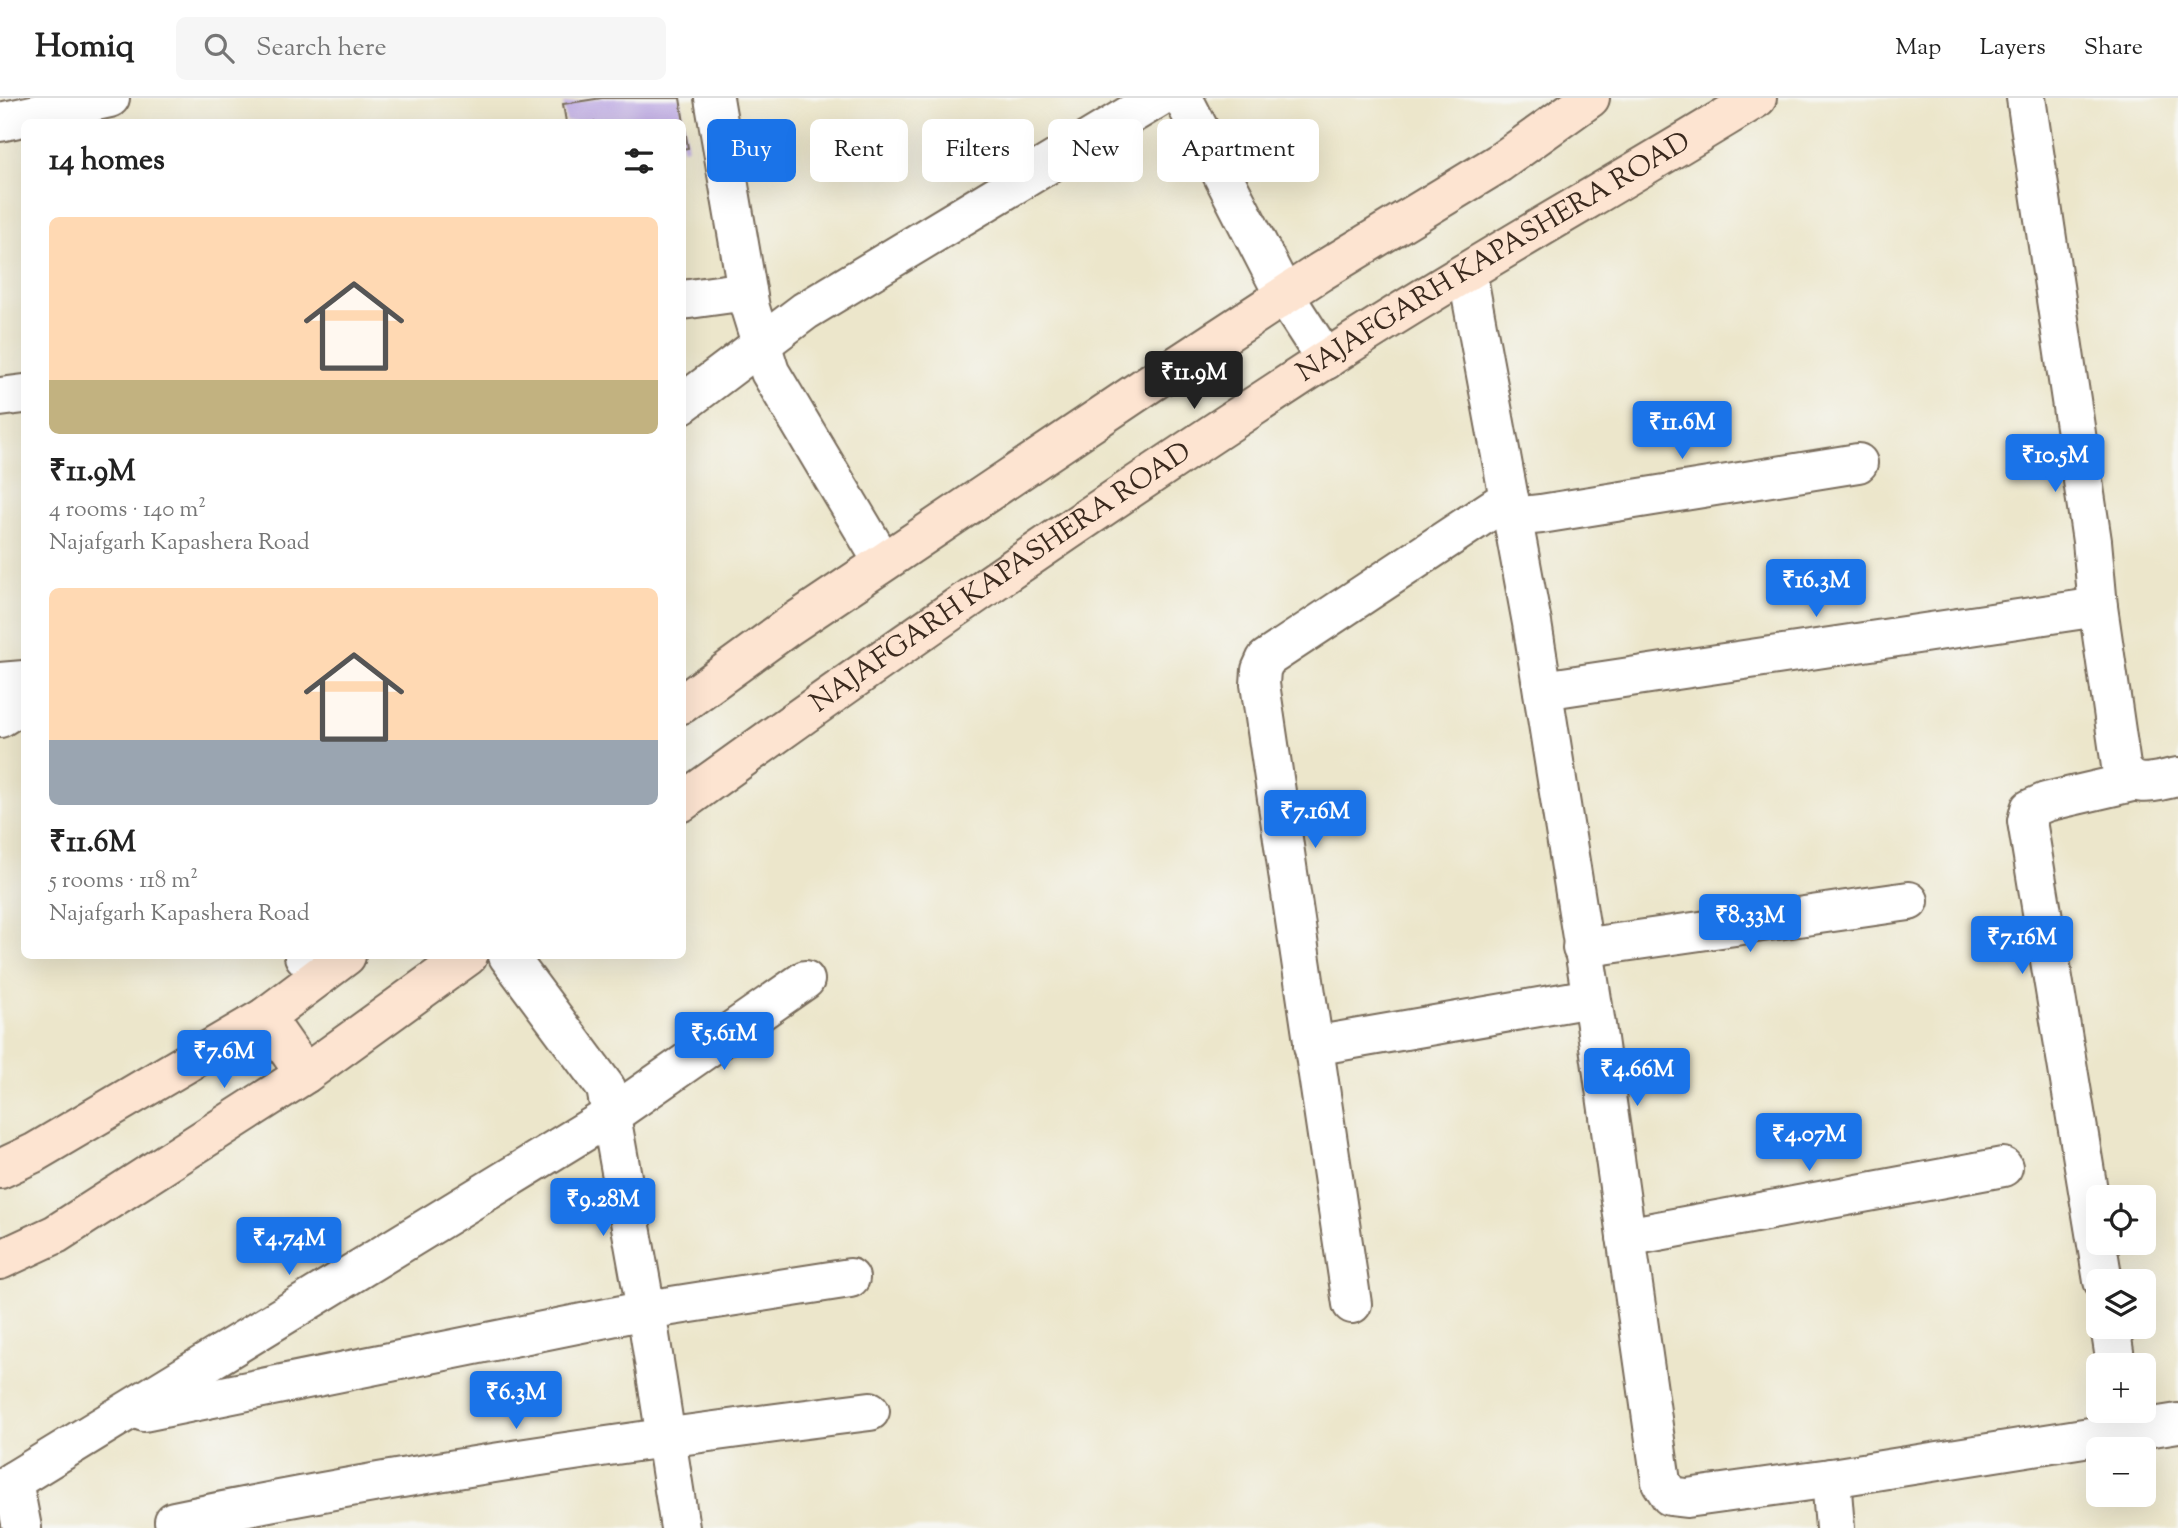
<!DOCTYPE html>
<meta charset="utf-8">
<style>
:root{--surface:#fff;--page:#f6f6f6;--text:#222;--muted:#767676;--line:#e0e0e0;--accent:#1a73e8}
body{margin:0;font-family:"Sorts Mill Goudy",serif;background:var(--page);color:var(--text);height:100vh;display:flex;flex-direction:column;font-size:26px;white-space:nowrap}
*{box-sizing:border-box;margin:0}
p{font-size:23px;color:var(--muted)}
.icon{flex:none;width:38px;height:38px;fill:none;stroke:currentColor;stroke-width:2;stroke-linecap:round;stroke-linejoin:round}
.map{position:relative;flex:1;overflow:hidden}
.sheet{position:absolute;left:21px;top:21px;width:665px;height:840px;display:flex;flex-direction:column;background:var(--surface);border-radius:10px;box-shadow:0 7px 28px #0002}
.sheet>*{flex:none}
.banner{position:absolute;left:707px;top:21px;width:665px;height:63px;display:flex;gap:14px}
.controls{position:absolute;left:2086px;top:1087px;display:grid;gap:14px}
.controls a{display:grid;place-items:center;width:70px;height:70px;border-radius:10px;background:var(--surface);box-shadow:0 7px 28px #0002;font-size:35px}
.price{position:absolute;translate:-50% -60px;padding:0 16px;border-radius:7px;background:var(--accent);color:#fff;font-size:23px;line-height:46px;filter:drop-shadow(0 2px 4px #0008)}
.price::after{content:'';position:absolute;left:50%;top:42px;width:21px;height:16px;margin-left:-10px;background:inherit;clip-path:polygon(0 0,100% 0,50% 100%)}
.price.selected{background:#222;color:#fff}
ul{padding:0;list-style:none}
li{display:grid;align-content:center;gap:14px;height:371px;padding:0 28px}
li span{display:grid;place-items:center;height:217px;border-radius:10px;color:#555}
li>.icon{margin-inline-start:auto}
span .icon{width:126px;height:126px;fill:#fffc;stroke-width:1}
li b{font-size:30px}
h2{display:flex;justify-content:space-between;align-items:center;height:84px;padding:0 28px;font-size:30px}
.tag{padding:0 24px;border-radius:10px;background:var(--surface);box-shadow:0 7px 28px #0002;font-size:24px;line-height:63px}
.tag.selected{background:var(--accent);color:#fff}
header{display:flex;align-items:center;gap:42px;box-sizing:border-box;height:98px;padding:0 35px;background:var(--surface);border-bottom:2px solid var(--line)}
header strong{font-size:33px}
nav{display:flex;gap:38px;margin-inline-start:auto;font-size:24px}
.search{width:490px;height:63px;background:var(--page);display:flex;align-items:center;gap:18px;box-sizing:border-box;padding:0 24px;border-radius:10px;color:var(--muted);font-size:26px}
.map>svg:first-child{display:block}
</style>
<header>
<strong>Homiq</strong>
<div class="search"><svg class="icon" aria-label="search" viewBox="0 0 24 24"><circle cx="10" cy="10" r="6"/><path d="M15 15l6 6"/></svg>Search here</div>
<nav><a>Map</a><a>Layers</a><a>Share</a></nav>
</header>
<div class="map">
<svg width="2178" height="1430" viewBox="0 0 2178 1430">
<rect width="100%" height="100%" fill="#f6f6f2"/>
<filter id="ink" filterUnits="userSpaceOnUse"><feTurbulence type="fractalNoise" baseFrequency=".0143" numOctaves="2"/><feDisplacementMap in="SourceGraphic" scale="14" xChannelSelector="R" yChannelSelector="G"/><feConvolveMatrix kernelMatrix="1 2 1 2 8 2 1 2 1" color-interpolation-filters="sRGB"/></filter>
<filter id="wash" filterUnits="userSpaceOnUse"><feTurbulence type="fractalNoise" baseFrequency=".00686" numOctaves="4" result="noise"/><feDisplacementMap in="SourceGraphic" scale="28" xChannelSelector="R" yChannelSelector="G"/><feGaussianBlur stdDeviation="1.57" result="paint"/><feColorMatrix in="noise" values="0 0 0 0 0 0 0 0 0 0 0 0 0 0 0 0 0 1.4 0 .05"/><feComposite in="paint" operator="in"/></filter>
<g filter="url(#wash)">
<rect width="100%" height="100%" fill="#ece6cb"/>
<g id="blocks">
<polygon fill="#bda9e4" points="602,0 680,0 688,50 682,51 682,24 566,24 563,6"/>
</g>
</g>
<g filter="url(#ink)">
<use href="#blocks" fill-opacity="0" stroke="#796c5b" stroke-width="2"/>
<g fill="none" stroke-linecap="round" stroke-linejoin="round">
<defs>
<g id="minor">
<polyline points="714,0 750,210 770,274 883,464"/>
<polyline points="1183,0 1284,197 1326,262"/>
<path d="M2026 0 2092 443 2098 509 2121 668C2132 694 2155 683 2178 679"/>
<polyline points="0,24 110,0"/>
<polyline points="1467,174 1532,525 1596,927 1661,1384 1670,1398 1687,1400 1831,1380 2178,1325"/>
<polyline points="682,202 747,193"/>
<polyline points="0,299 24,296"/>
<polyline points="682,306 805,213 1158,0"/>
<polyline points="1513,419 1541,416 1858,365"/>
<polyline points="0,584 24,582"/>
<polyline points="1543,592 2098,509"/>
<polyline points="0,620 24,605"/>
<polyline points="1582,850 1909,803"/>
<polyline points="304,858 321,877"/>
<polyline points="508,858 606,990 646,1212 680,1430"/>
<polyline points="1313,948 1591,900"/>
<polyline points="1626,1139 2003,1069"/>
<polyline points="2103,1183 2027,723 2030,711 2046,704 2132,684"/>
<polyline points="1352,1206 1260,586 1261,572 1266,561 1509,400"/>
<polyline points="2110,1228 2116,1267"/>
<polyline points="144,1314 646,1212 850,1180"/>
<polyline points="1831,1380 1835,1430"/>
<polyline points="13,1383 22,1430"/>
<polyline points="0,1391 610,1018 805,882"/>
<path d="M174 1423C404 1375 637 1342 870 1313"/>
</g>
<g id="secondary">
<polyline points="682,606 789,528 1149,286 1320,174 1499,65 1590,0"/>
<path id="s1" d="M682 704C900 546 1122 393 1348 247 1482 161 1621 84 1757 0"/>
<polyline points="265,919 305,976"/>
<polyline points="0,1071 34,1055 265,919 346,858"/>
<polyline points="0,1162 56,1136 305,976 468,858"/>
</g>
</defs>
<use href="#minor" stroke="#796c5b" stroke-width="42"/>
<use href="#secondary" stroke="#796c5b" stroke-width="42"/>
<use href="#minor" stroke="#fff" stroke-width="38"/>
<use href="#secondary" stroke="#fde4d1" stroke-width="38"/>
</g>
</g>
<g text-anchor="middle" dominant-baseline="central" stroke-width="5" stroke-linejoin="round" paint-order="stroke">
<g font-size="28" fill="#3b2a1e" stroke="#f6f6f2">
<text stroke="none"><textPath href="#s1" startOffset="978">NAJAFGARH KAPASHERA ROAD</textPath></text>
<text stroke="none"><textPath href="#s1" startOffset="390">NAJAFGARH KAPASHERA ROAD</textPath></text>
</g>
</g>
</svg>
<div class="controls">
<a><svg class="icon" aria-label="locate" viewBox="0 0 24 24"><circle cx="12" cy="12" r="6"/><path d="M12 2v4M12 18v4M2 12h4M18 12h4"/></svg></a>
<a><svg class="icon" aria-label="layers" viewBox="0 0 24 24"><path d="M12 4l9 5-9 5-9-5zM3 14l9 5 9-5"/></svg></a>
<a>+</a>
<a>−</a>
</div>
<b class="price selected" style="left:1194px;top:313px">₹11.9M</b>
<b class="price" style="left:1682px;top:363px">₹11.6M</b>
<b class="price" style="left:2055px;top:396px">₹10.5M</b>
<b class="price" style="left:1816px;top:521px">₹16.3M</b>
<b class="price" style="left:1315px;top:752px">₹7.16M</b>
<b class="price" style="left:1750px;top:856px">₹8.33M</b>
<b class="price" style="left:2022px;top:878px">₹7.16M</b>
<b class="price" style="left:724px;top:974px">₹5.61M</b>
<b class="price" style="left:224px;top:992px">₹7.6M</b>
<b class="price" style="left:1637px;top:1010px">₹4.66M</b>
<b class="price" style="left:1809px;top:1075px">₹4.07M</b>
<b class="price" style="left:603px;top:1140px">₹9.28M</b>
<b class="price" style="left:289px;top:1179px">₹4.74M</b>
<b class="price" style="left:516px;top:1333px">₹6.3M</b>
<div class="banner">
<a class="tag selected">Buy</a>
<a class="tag">Rent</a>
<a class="tag">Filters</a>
<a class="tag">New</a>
<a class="tag">Apartment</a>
</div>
<section class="sheet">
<h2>14 homes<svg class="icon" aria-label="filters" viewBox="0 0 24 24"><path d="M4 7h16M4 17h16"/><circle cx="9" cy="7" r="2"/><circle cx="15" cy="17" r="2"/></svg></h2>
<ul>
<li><span style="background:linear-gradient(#ffd9b3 75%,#c2b280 0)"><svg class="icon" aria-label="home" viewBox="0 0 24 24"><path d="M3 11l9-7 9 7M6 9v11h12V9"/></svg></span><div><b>₹11.9M</b><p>4 rooms · 140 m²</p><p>Najafgarh Kapashera Road</p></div></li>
<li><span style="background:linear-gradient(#ffd9b3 70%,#9aa5b1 0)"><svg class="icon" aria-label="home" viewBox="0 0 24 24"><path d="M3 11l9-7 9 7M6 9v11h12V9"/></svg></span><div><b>₹11.6M</b><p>5 rooms · 118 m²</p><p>Najafgarh Kapashera Road</p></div></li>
</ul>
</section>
</div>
